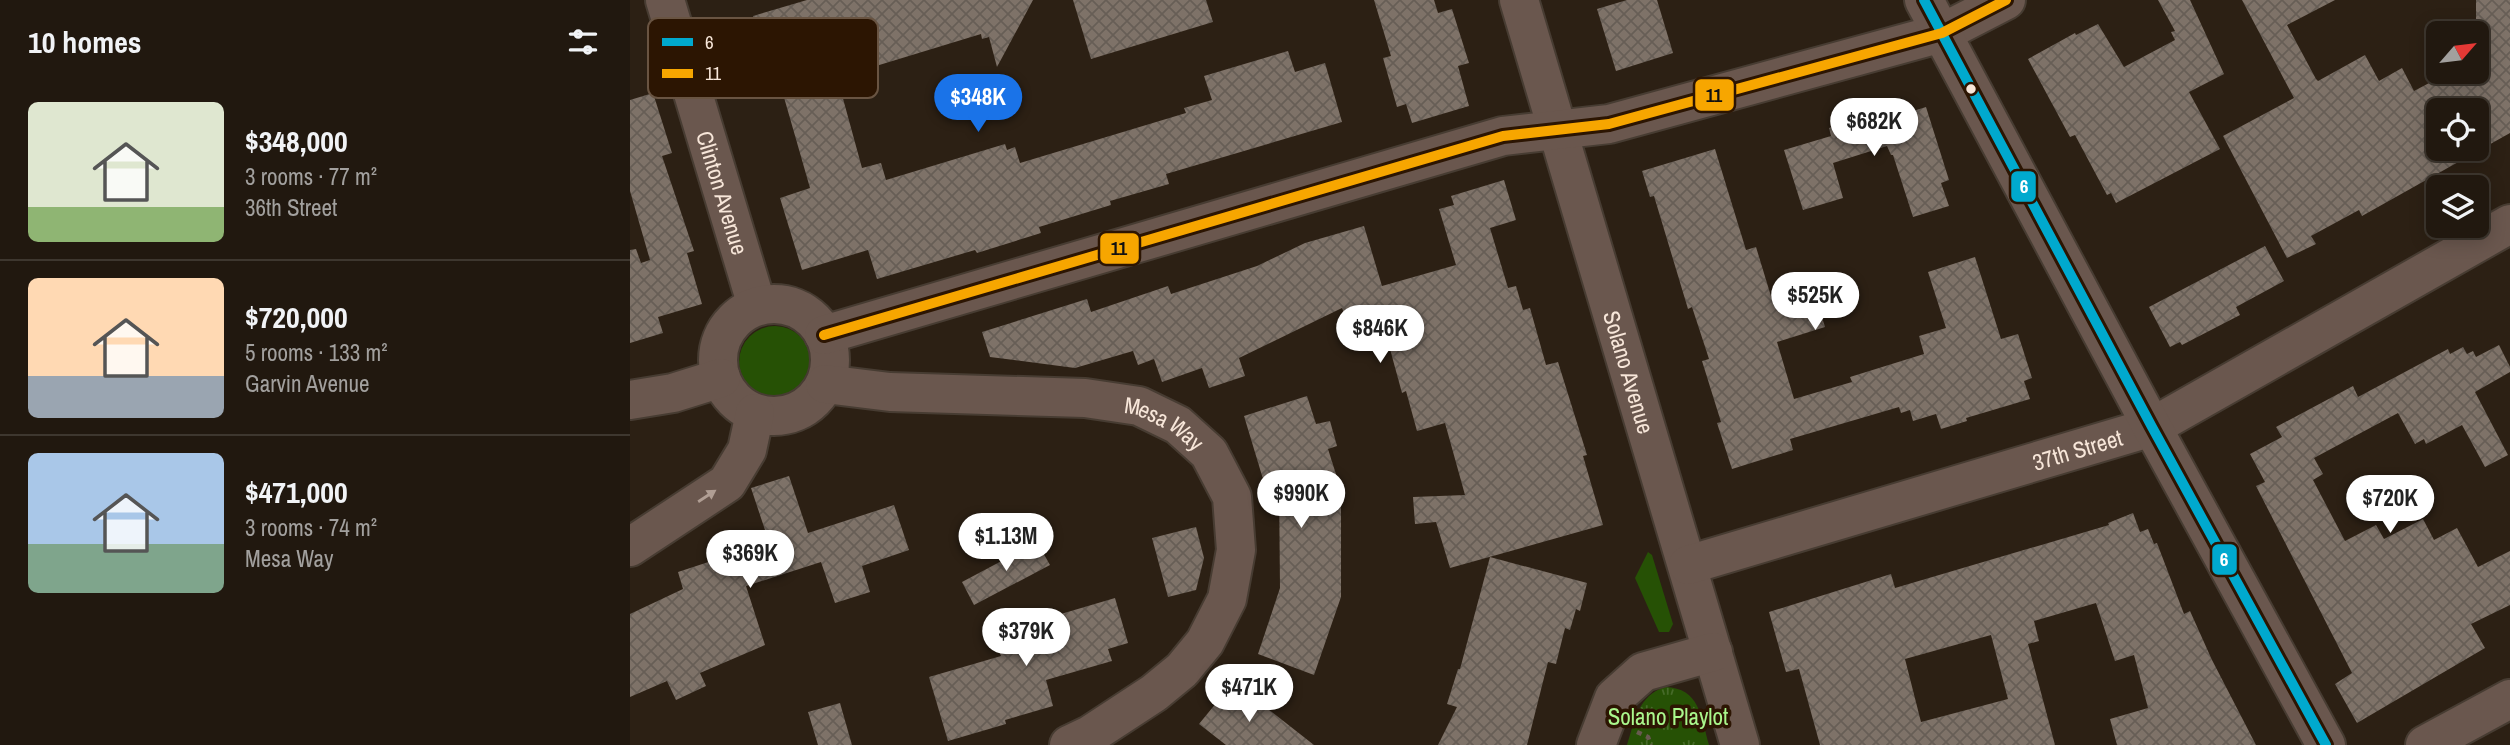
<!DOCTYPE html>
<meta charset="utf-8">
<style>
:root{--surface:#21180f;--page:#2d251d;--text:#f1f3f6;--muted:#a2a09e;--line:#3e372f;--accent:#1a73e8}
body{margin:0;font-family:"Archivo Narrow",sans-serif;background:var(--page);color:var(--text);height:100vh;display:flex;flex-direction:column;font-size:26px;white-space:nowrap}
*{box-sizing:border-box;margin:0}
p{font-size:23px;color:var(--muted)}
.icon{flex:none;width:38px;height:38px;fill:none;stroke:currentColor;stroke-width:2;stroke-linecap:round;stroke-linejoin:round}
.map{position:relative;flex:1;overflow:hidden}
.panel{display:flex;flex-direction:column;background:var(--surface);width:630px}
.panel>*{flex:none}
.needle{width:46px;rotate:62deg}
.controls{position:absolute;left:1796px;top:21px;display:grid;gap:14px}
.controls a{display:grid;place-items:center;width:63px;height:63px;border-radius:10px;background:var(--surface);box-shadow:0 4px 18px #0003,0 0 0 2px var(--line);font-size:35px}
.price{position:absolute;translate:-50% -60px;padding:0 16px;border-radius:24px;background:#fff;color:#222;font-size:23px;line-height:46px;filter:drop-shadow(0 2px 4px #0008)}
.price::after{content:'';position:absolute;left:50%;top:42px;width:21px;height:16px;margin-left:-10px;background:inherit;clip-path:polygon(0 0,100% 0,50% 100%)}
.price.selected{background:var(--accent);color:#fff}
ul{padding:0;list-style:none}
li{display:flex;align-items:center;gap:21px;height:175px;padding:0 28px}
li+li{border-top:2px solid var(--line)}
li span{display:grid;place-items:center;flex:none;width:196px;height:140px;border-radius:10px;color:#555}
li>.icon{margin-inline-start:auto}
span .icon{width:84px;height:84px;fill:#fffc;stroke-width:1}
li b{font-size:30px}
h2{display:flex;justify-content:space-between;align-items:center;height:84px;padding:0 28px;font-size:30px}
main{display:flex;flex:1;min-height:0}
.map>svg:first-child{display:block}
</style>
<main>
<section class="panel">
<h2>10 homes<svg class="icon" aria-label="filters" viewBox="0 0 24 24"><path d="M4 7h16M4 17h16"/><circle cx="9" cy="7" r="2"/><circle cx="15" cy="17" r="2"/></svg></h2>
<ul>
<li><span style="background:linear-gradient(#dfe7d0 75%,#8fb573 0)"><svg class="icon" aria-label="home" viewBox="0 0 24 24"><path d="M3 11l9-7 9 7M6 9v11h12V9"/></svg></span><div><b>$348,000</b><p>3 rooms · 77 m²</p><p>36th Street</p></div></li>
<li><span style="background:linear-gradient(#ffd9b3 70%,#9aa5b1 0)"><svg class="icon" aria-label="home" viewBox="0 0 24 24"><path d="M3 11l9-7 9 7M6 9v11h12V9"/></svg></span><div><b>$720,000</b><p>5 rooms · 133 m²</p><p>Garvin Avenue</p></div></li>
<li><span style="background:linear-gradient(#a9c7e8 65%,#7fa58c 0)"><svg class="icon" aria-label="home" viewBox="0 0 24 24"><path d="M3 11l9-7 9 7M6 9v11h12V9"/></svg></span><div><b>$471,000</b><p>3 rooms · 74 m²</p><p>Mesa Way</p></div></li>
</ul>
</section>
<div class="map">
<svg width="1880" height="745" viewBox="0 0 1880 745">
<defs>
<pattern id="grass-tufts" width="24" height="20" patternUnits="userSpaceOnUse" patternTransform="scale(1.75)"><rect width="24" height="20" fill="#265105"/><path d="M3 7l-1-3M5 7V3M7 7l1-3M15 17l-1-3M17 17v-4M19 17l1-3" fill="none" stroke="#466a29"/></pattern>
<pattern id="building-cross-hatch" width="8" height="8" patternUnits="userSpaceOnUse" patternTransform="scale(1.75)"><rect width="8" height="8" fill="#7e7268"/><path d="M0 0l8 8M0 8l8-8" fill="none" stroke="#675e56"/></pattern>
</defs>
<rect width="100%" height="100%" fill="#2c2014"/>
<path fill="url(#grass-tufts)" d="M1035 687C1070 688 1071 717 1079 745H997C1005 720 1008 696 1035 687Z"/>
<g fill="#265105">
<circle cx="145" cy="362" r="36"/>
<polygon points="1018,552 1022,555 1043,624 1039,632 1029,632 1005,578"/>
</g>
<g fill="url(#building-cross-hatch)" fill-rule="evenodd">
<polygon points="177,0 403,0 367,67 359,37 352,39 351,34 246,66 248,72 209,84 232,168 251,163 256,180 375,144 377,150 385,147 390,163 556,113 554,108 582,100 574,76 658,51 665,72 695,63 712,122 536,174 539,184 480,201 481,205 409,227 411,233 347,253 345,250 247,279 238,250 172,270 150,198 180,188 149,80 103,94 86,36 125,24 123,16"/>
<polygon points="443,0 576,0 583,22 461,59"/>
<polygon points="744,0 804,0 808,13 822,9 839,63 828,66 839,106 782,123 776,104 767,107 753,58 761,56"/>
<polygon points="997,0 1027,0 1043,53 986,71 967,9"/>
<polygon points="1528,0 1560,0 1594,74 1559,92 1590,149 1486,203 1481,193 1477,195 1445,135 1440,137 1398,59 1445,33 1446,35 1468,24 1494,67 1545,40 1541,32 1545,31"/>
<path d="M1612 0H1705L1657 25 1686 79 1688 81 1735 55 1749 81 1772 68 1784 91 1820 72H1846V0H1880V133L1732 216 1729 210 1681 236 1686 244 1657 258 1593 136 1664 98ZM1808 110H1846V149H1808Z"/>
<polygon points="23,93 42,153 32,156 64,251 57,253 72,304 28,317 33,333 0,343 0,250 6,249 11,263 20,260 0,191 0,100"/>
<polygon points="1253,105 1257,119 1296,107 1319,180 1311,183 1319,206 1283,217 1263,155 1261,155 1257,146 1203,163 1213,198 1173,210 1154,150 1201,136 1199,128 1227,118 1226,113"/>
<polygon points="1085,149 1116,250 1126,247 1144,306 1185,294 1195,327 1147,342 1164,399 1222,382 1220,377 1294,354 1289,336 1316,328 1298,272 1345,257 1371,339 1388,334 1402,378 1394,381 1400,399 1336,418 1337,421 1311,429 1306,414 1283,421 1280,410 1271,413 1269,407 1160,439 1163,450 1102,469 1087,423 1091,422 1072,361 1079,359 1062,307 1058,309 1024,196 1020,197 1012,171"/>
<polygon points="874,180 886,220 860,228 878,288 886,286 893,310 900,308 916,365 928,362 957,455 953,456 973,525 820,568 806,522 785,524 783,497 835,495 815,423 787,431 776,391 772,393 749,309 716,319 712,308 609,358 615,376 579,388 572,368 532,382 524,359 508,365 503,351 445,368 360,357 352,332 457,299 461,312 538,286 541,294 627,266 675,243 734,226 752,286 826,265 809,209 824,205 821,196"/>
<polygon points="1635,246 1654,281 1606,307 1610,315 1552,345 1550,342 1540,347 1519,307"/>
<polygon points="1869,345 1880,367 1880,372 1845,392 1878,455 1855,467 1832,425 1796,444 1794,439 1785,444 1768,413 1684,458 1693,474 1683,480 1715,541 1746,525 1754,539 1793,519 1804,540 1827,528 1848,567 1880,551 1880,605 1841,624 1855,648 1727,723 1705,684 1722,673 1626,486 1635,482 1620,454 1652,437 1646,427 1723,386 1728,397 1818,349 1820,354 1833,347 1837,354 1843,351 1846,357"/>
<polygon points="677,396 686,424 700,421 707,446 698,449 711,490 711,597 684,675 628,654 650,588 649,485 636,489 614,416"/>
<polygon points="159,476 178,533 264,505 279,550 232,566 240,592 205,603 191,562 116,586 135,645 70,673 76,686 46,700 37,681 0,697 0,614 53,589 48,572 139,542 121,488"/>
<path d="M1503 513 1510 532 1518 529 1524 544 1527 543 1554 614 1560 611 1582 660 1626 745H1487L1480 719 1518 708 1504 655 1485 661 1466 603 1404 621 1409 641 1398 644 1425 745H1190L1169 669 1156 672 1139 612 1261 574 1265 588 1479 525 1478 523ZM1361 635 1378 699 1291 722 1275 659Z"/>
<polygon points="566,527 574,558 566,590 538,597 522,538"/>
<polygon points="407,542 420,565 344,605 332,582"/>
<polygon points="860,557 957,583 950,611 946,609 940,630 935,628 926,664 918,662 897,745 808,745 827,707 817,704 828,669 830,669"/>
<polygon points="485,598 498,643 478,649 482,661 416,680 423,706 375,720 376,724 318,741 299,677 371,656 363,634"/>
<polygon points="596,691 611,703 615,691 684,745 596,745 569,724"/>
<polygon points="210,703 222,745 188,745 178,712"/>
</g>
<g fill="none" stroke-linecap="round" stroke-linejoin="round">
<defs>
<g id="minor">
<path id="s1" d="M35 0 127 306"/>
<path id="s2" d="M889 0 1110 745"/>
<circle cx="144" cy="360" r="56"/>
<polyline points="194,335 873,136 979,124 1312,33 1376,0"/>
<path id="s3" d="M195 384 260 392 455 398 509 406 548 425 579 453 602 497 606 550 597 599 575 642 552 670 524 693 460 735 439 745"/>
<polyline points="0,400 43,393 91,378"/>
<polyline points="0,547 97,483 117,450 125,413"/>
<path id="s4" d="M1058 565 1522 427 1880 224"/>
<polyline points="966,745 984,698 1013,672 1083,652"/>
<polyline points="1795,745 1880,699"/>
</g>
<polyline id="tertiary" points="1294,0 1522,427 1696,745"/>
</defs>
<use href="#minor" stroke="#473c32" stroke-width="42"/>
<use href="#tertiary" stroke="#473c32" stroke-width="42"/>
<polyline stroke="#685a50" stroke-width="4.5" stroke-dasharray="5 5" stroke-linecap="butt" points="1007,732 1018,737 1021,745"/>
<use href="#minor" stroke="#6a574e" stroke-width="38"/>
<use href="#tertiary" stroke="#6a574e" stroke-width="38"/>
<defs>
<polyline id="bus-1" points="1294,0 1522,427 1696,745"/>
<polyline id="bus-2" points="194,335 873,136 979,124 1312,33 1376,0"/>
</defs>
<use href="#bus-1" stroke="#2c1502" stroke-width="16"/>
<use href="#bus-2" stroke="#2c1502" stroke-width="16"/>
<use href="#bus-1" stroke="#00a9ce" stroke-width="10"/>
<use href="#bus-2" stroke="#f7a600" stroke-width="10"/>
</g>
<defs><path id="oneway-solid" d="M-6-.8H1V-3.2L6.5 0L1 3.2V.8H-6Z" transform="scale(1.75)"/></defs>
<use fill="#b09e94" href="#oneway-solid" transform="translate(77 496) rotate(-33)"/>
<circle fill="#f7e6d9" stroke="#2c1502" stroke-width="2.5" cx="1341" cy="89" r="6"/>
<g text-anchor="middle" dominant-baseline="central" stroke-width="7" stroke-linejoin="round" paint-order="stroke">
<g font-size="23" fill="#f7e6d9" stroke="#2c1502">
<text stroke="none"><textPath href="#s1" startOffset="201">Clinton Avenue</textPath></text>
<text stroke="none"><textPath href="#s2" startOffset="388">Solano Avenue</textPath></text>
<text stroke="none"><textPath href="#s3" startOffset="345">Mesa Way</textPath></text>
<text stroke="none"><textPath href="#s4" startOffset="406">37th Street</textPath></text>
</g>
<g font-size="23" fill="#aaf78c" stroke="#2c1502">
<text x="1038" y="716">Solano Playlot</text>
</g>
</g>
<rect x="18" y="18" width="230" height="80" rx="10" fill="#2c1502" stroke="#695442" stroke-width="2"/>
<rect x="32" y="38" width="31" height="8" fill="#00a9ce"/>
<rect x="32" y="69" width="31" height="9" fill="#f7a600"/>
<g font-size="19" fill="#f7e6d9">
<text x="75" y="49">6</text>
<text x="75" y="80">11</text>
</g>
<g stroke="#2c1502" stroke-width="2.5">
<rect x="1064" y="78" width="41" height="34" rx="7" fill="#f7a600"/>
<rect x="1380" y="170" width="27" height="33" rx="7" fill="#00a9ce"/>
<rect x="469" y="232" width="41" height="33" rx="7" fill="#f7a600"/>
<rect x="1581" y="543" width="27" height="33" rx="7" fill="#00a9ce"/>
</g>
<g font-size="19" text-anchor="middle" font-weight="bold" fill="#fff">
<text x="1394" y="193">6</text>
<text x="1594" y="566">6</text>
</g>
<g font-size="19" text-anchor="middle" font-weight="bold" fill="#111">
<text x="1084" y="102">11</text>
<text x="489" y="255">11</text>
</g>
</svg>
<div class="controls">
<a><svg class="needle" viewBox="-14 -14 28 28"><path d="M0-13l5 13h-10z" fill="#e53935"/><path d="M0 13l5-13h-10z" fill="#a2a09e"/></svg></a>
<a><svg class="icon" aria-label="locate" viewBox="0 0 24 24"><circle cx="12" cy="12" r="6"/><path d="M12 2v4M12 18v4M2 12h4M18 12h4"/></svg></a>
<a><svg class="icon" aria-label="layers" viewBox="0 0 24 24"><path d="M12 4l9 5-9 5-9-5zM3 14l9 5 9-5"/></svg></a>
</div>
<b class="price selected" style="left:348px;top:134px">$348K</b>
<b class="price" style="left:1244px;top:158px">$682K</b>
<b class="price" style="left:1185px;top:332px">$525K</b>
<b class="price" style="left:750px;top:365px">$846K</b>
<b class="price" style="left:671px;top:530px">$990K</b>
<b class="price" style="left:1760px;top:535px">$720K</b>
<b class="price" style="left:376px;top:573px">$1.13M</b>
<b class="price" style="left:120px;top:590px">$369K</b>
<b class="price" style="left:396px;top:668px">$379K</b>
<b class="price" style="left:619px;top:724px">$471K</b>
</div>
</main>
